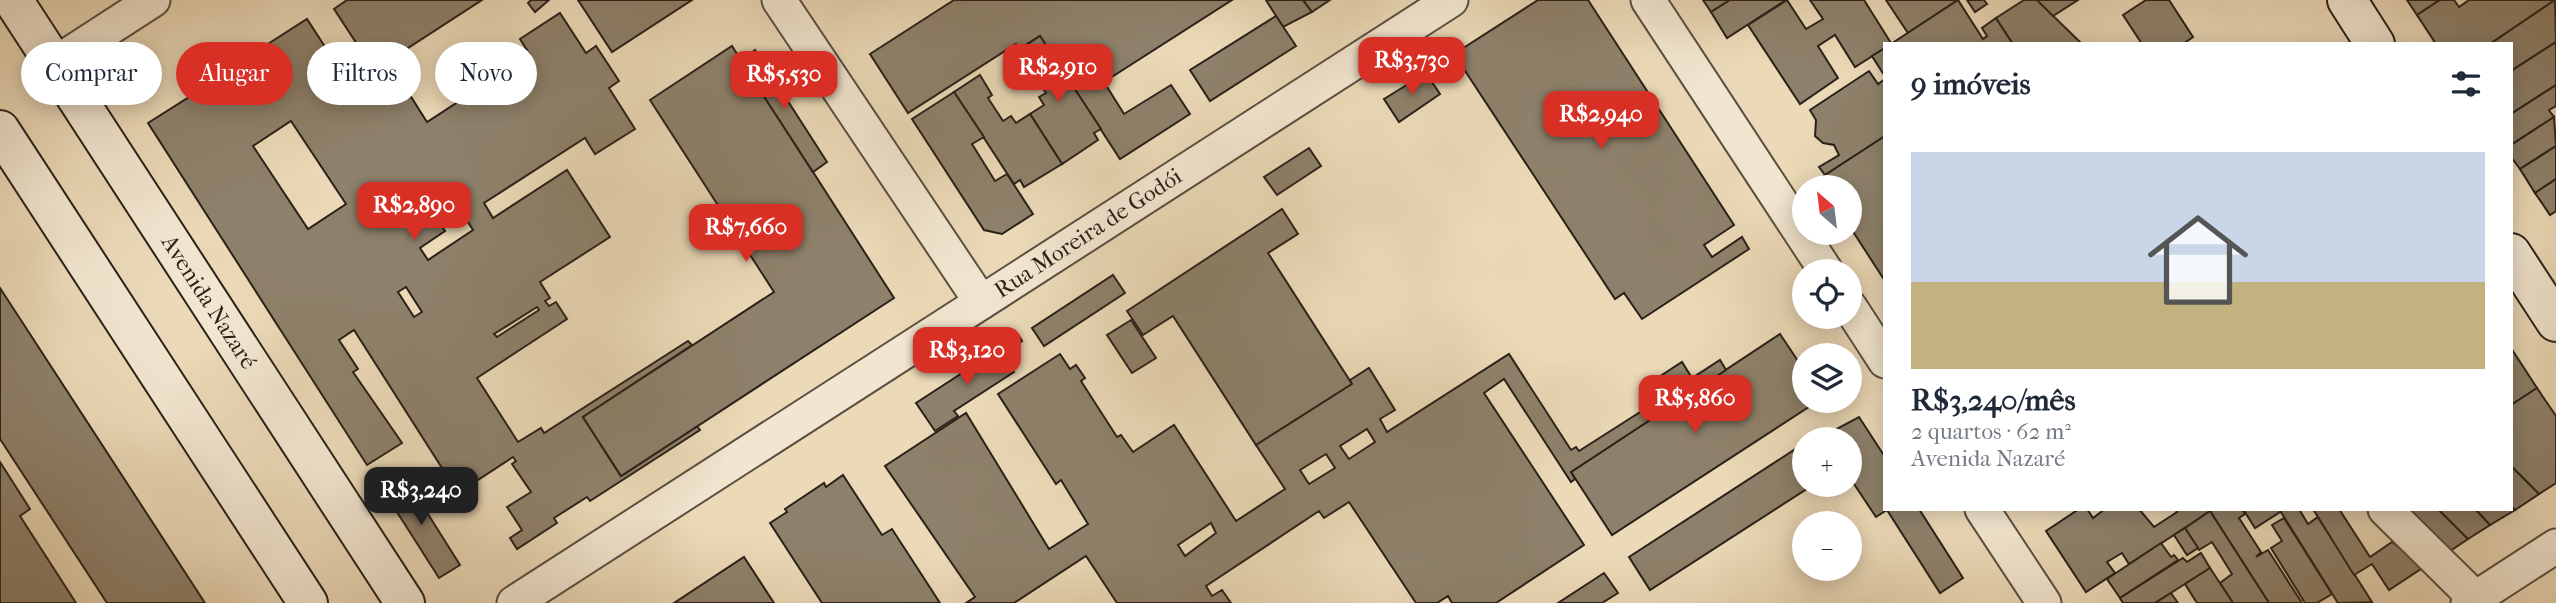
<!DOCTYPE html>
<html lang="pt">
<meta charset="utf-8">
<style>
:root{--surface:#fff;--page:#f6f6f7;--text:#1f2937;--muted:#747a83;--line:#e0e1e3;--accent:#d93025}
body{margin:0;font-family:"IM FELL French Canon",serif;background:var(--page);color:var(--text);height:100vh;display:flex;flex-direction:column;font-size:26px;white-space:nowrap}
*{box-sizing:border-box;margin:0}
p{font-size:23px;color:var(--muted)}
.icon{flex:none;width:38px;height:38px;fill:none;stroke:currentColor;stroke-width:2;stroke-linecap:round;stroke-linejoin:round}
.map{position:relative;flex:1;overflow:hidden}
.side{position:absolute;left:1883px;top:42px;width:630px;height:469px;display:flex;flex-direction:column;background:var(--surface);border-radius:0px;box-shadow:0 4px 18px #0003}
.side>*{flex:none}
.top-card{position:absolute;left:21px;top:42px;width:665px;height:63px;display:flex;gap:14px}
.needle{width:46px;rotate:332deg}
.fabs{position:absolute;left:1792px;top:175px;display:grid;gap:14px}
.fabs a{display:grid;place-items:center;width:70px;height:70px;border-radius:50%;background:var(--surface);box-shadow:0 4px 18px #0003;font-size:35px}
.price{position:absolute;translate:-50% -60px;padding:0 16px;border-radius:14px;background:var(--accent);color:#fff;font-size:23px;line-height:46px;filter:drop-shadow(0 2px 4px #0008)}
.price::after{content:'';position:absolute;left:50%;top:42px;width:21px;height:16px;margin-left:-10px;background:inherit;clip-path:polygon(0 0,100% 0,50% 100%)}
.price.selected{background:#222;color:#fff}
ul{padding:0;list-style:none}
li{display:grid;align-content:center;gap:14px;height:371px;padding:0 28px}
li+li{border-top:2px solid var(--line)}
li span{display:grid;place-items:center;height:217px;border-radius:0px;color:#555}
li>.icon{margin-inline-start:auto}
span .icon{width:126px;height:126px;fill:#fffc;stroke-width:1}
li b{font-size:30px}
h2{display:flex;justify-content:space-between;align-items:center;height:84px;padding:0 28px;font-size:30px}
.pill{padding:0 24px;border-radius:32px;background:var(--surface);box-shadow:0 4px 18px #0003;font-size:24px;line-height:63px}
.pill.selected{background:var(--accent);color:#fff}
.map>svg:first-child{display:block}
</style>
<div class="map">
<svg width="2556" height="603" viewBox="0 0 2556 603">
<rect width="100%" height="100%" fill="#ebd9b7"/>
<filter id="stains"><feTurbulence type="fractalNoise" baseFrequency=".00286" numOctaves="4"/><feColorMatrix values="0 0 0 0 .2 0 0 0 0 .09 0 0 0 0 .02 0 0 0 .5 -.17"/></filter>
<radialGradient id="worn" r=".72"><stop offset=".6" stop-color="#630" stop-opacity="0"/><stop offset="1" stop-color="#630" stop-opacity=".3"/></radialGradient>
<g fill="#8e816b" stroke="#2a2119" stroke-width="2" fill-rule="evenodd">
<polygon points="347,0 482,0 374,70 334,9"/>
<polygon points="531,0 549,0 535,12 528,3"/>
<polygon points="578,0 692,0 612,52"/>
<polygon points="954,0 1232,0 1104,82 1124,114 1171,85 1190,114 1120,159 1040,36 1019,49 1016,44 908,113 870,54"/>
<polygon points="1266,0 1303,0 1312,12 1283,27"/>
<polygon points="1303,0 1330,0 1312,12"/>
<polygon points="1538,0 1588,0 1734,225 1704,245 1712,257 1742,237 1749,249 1642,319 1624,293 1615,299 1454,54"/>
<polygon points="1703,0 1730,0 1711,12"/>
<polygon points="1730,0 1786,0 1727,38 1711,12"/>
<polygon points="1787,0 1806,29 1823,19 1810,0 1864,0 1891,43 1885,44 1885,48 1855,67 1835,35 1818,46 1838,78 1800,104 1748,25"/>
<polygon points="1886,0 1958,0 1908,33"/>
<polygon points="1958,0 1983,39 1987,36 1982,28 1996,18 2013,44 1891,44"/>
<polygon points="1967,0 1984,0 1987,4 1975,12"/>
<polygon points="2024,0 2037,0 2082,44 2013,44 1996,18"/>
<polygon points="2037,0 2078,0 2053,16"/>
<polygon points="2146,0 2169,0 2193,37 2183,44 2142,44 2123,15"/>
<polygon points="2407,0 2440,0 2417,15"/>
<polygon points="2440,0 2454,0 2459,7 2469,0 2555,0 2490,44 2436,44 2417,15"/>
<polygon points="2555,0 2556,42 2511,71 2511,44 2490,44"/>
<path d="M560 13 586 53 596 46 619 81 609 88 635 129 595 154 585 138 484 203 493 218 567 170 610 237 540 282 550 298 545 301 549 306 556 302 567 319 477 378 518 442 541 428 544 433 688 341 692 345 583 417 621 476 697 426 700 430 590 501 587 497 554 518 557 523 517 549 510 538 522 530 507 507 531 492 512 464 516 461 513 457 458 493 354 330 339 340 358 369 353 372 402 443 367 465 148 123 194 94 197 99 261 57 257 51 307 19 358 98 381 84 391 99 406 89 427 122 530 55 520 39ZM291 121 346 204 308 229 253 146ZM444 185 473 230 428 260 420 248 445 231 423 198ZM406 287 422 312 414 317 398 292ZM537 307 539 310 497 337 494 334Z"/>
<polygon points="1276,16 1296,46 1210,101 1190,70"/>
<polygon points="1040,36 1101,129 1094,133 1098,140 1062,164 1030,114 1044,105 1039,97 1046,93 1031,70 1026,73 1014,53"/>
<polygon points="2556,42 2556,85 2511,114 2511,71"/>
<polygon points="732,46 894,298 621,476 583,417 774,292 650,100"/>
<polygon points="1885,48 1885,74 1884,75 1872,56"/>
<polygon points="755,50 827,162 813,172 741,61"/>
<polygon points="1869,71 1878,84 1885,79 1885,136 1825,175 1819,167 1839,155 1834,145 1823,143 1815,136 1816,120 1810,110"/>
<polygon points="1426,73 1440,94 1399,122 1384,99"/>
<polygon points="980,75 992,95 988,98 1003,121 1011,116 1016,123 1030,114 1062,164 1024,187 1020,180 1014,184 954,92"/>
<polygon points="2556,85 2556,106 2549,110 2554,117 2511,145 2511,114"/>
<polygon points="954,92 984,137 972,144 995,181 1007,174 1033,214 1002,234 984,230 912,119"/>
<polygon points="2554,117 2556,146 2520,169 2511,157 2511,145"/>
<polygon points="1885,136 1885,281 1850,227 1850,187 1824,187 1819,179"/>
<polygon points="2556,146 2556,179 2535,193 2520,169"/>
<polygon points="1309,148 1321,166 1277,195 1264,177"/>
<polygon points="2556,179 2556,211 2550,215 2535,193"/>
<polygon points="1282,209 1298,234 1268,253 1352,384 1256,445 1173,316 1143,335 1127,311"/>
<polygon points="1113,275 1125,293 1044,346 1032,328"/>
<polygon points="0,288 205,603 107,603 0,439"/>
<polygon points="1131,320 1156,358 1132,373 1107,335"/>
<polygon points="1780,334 1804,370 1804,401 1818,401 1612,535 1571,472"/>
<polygon points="1019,336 1022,341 1004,357 1014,372 954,411 958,416 935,431 916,403"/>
<polygon points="2511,348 2537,388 2511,405"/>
<path d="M1060 354 1070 369 1076 365 1085 378 1081 381 1117 437 1121 435 1133 452 1174 425 1236 521 1285 489 1256 445 1352 384 1350 380 1369 368 1395 410 1380 419 1387 432 1509 354 1571 450 1576 447 1579 451 1673 391 1662 375 1682 362 1692 378 1720 360 1726 370 1571 472 1575 479 1571 482 1504 379 1484 393 1584 545 1496 603H1452L1448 596 1437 603H1416L1349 502 1324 518 1319 511 1206 586 1212 596 1222 590 1231 603H1117L1086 556 1014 603H966L975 597 885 466 966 413 1049 549 1088 524 1061 480 1056 484 998 394ZM1367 429 1375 442 1349 459 1340 446ZM1326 454 1335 468 1309 484 1300 470ZM1211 523 1216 533 1185 556 1178 545Z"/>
<polygon points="2537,388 2556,416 2556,483 2539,494 2511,466 2511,405"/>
<polygon points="1859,417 1885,457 1885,509 1919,509 1963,578 1940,593 1887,510 1876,517 1850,478 1850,439 1818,439"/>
<polygon points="1797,448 1804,459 1804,485 1813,485 1650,590 1629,557"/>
<polygon points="0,462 30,509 20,516 76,603 0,603"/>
<polygon points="2511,466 2539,494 2515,510 2511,506"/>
<polygon points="843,475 882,535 892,529 940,603 822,603 770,523 787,512 785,509 824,483 826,487"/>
<polygon points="404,476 460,565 439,578 383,490"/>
<polygon points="2511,506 2515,510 2490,525 2475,509 2511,509"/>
<polygon points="2079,509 2087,509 2093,518 2105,509 2139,509 2154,527 2177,512 2175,509 2214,509 2129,564 2122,553 2107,562 2115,573 2086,592 2046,531"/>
<polygon points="2214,509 2242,509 2245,514 2239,518 2261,552 2256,557 2268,550 2302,603 2269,603 2210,511"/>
<polygon points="2243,509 2279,509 2280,512 2255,528"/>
<polygon points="2279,509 2299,509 2308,524 2318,517 2372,602 2338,603"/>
<polygon points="2313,509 2339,509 2370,557 2392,542 2424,567 2389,590 2372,564 2354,575"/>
<polygon points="2397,509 2438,509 2468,539 2444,555"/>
<polygon points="2438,509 2475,509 2490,525 2468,539"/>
<polygon points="2210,511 2269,603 2233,603 2220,583 2232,574 2212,542 2199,550 2185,528"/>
<polygon points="2284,518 2332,594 2317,603 2305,603 2271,548 2282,541 2272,525"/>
<polygon points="2185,528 2198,548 2187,555 2174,535"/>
<polygon points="2161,543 2171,557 2174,555 2178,560 2120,598 2107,579"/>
<polygon points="2201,553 2210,568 2155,603 2123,603 2120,598 2183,558 2187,562"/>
<polygon points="744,557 774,603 674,603"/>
<polygon points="2210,568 2233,603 2197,603 2185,584"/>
<polygon points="1604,573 1618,593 1602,603 1558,603"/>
<polygon points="2171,593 2178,603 2155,603"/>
</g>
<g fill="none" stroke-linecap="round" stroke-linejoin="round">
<defs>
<g id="minor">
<polyline points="779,0 981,302"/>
<polyline points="1648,0 1826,271"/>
<polyline points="54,64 153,0"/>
<polyline points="1850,307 1885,361"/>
<polyline points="1982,509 2044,603"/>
<polyline points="2385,509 2475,598"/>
<polyline points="514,603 1451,0"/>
<polyline points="2468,603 2556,546"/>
</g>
<g id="secondary">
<polyline points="13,0 405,603"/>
<polyline points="2347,0 2375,44"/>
<polyline points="0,130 308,603"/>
<polyline points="2511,253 2556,322"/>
</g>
</defs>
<use href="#minor" stroke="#5a4f40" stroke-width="37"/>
<use href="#secondary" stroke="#2a2119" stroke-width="42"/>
<use href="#minor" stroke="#f2e6d0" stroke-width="33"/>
<use href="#secondary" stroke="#f2e6d0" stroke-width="38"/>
</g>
<g text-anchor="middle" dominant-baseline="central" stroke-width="5" stroke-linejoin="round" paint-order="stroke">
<g font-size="23" fill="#2a2119" stroke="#f2e6d0">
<text transform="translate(1088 233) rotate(-33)">Rua Moreira de Godói</text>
<text transform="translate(209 302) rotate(57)">Avenida Nazaré</text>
</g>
</g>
<rect width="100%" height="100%" filter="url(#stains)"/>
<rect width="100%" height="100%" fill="url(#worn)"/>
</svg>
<div class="fabs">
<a><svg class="needle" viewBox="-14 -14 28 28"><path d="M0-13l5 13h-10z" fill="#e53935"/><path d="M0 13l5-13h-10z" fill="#747a83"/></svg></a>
<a><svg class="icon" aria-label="locate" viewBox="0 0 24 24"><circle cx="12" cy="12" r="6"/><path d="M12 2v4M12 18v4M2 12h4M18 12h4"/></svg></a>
<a><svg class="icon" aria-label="layers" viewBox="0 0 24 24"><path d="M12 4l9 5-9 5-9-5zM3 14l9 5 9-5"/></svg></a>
<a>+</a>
<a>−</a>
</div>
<b class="price" style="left:1412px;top:97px">R$3,730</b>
<b class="price" style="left:1058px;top:104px">R$2,910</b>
<b class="price" style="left:784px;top:111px">R$5,530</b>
<b class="price" style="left:1601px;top:151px">R$2,940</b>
<b class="price" style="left:414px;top:242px">R$2,890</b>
<b class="price" style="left:746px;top:264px">R$7,660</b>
<b class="price" style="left:967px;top:387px">R$3,120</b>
<b class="price" style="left:1695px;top:435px">R$5,860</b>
<b class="price selected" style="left:421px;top:527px">R$3,240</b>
<div class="top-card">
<a class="pill">Comprar</a>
<a class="pill selected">Alugar</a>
<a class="pill">Filtros</a>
<a class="pill">Novo</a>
</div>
<section class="side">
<h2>9 imóveis<svg class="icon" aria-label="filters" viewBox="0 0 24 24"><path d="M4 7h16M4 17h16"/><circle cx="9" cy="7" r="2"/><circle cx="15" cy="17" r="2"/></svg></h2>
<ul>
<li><span style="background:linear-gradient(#c9d6e8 60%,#c2b280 0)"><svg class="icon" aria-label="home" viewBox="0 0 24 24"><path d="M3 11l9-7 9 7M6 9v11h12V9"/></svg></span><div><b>R$3,240/mês</b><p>2 quartos · 62 m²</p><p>Avenida Nazaré</p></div></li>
</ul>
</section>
</div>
